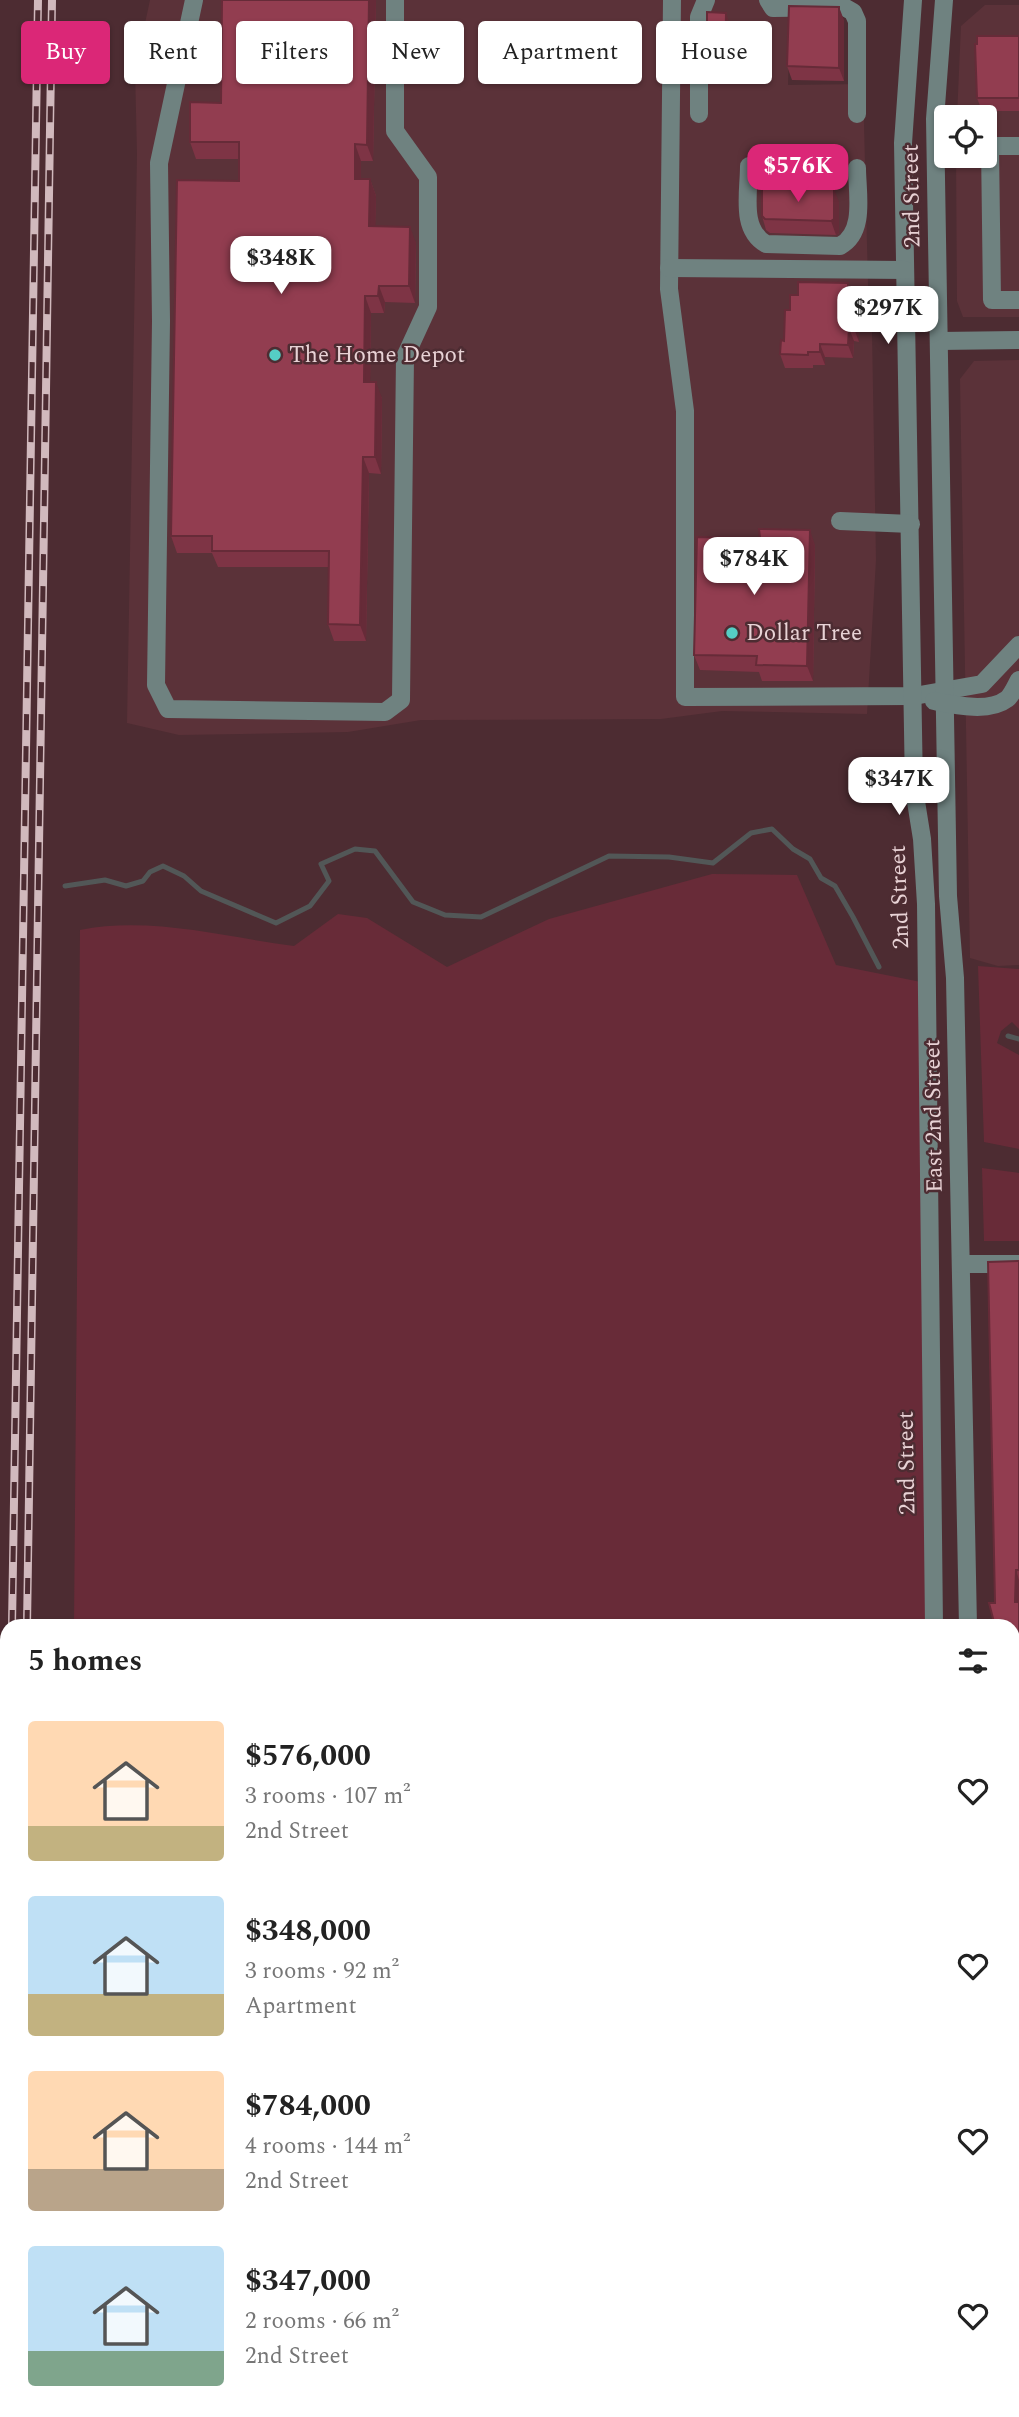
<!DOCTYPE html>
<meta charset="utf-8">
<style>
:root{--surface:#fff;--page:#f2f2f2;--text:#222;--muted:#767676;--accent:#db2777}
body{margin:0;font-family:Spectral,serif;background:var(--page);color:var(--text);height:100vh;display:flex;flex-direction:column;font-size:26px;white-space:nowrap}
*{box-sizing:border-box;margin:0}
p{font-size:23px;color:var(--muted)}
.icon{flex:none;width:38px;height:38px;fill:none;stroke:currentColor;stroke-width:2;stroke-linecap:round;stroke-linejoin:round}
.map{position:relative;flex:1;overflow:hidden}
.details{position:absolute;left:0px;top:1619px;width:1020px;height:800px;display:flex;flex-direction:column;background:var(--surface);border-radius:21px 21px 0 0;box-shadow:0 2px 5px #0004}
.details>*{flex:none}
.top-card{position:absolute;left:21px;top:21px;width:978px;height:63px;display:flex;gap:14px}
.controls{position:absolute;left:934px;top:105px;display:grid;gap:14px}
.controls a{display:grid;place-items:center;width:63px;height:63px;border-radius:7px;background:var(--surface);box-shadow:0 2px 5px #0004;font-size:35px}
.price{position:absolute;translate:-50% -60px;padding:0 16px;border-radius:14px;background:#fff;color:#222;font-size:23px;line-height:46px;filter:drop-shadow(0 2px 4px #0008)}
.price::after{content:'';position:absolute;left:50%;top:42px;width:21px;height:16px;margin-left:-10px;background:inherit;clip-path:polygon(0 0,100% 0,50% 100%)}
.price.current{background:var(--accent);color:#fff}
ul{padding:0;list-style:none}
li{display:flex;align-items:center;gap:21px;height:175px;padding:0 28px}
li span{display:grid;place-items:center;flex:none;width:196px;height:140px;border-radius:7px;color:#555}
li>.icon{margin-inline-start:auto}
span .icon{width:84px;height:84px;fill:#fffc;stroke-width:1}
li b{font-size:30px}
h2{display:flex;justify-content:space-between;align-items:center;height:84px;padding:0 28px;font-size:30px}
.pill{padding:0 24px;border-radius:7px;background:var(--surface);box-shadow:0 2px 5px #0004;font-size:24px;line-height:63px}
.pill.current{background:var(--accent);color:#fff}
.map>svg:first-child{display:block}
</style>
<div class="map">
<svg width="1019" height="2417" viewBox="0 0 1019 2417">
<rect width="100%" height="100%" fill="#4d2c32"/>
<g fill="#5b3239">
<polygon points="150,0 790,0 788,85 863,84 868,284 872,332 876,560 867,714 722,711 661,719 421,720 348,732 179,735 127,723 137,154 135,70"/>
<polygon points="985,5 1019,5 1019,317 963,317 957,301 956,156 985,156 985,117 957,117 961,26"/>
<polygon points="1019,360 1019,965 998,966 970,958 960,379 974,361"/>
</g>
<g fill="#682b38">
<path d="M712 874 797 875 836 965 926 983 931 1626H74L80 930C150 916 225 937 294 946L338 914 367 918 447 967 549 919Z"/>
<polygon points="978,966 1019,969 1019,1029 1012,1022 1001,1031 997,1043 1019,1055 1019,1149 984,1142"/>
<polygon points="982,1168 1019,1173 1019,1241 984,1241"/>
<polygon points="1013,1660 1019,1660 1019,1701 1013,1700"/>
<polygon points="1013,1738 1019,1738 1019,2417 914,2417 914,2412 1013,2412"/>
<polygon points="69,2412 878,2412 877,2417 69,2417"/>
</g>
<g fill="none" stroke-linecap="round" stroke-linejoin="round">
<g stroke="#525757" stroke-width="5">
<polyline points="65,886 105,880 126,886 143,881 150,872 163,866 184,876 201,891 276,923 310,906 329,881 321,864 355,849 375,851 413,902 445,915 481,917 609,856 669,857 713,863 751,833 772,829 793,849 810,859 821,878 835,886 853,917 879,967"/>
<polyline points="1008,1036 1019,1039"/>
</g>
<g stroke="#6f8280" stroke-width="18">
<polyline points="194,0 159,163 161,321 156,685 168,709 385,712 401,700 405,357 428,307 428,177 395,131 395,0"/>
<polyline points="672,0 669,289 685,411 685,697 914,696 982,684 1019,645"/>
<polyline points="768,0 773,8 844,7 853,12 857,21 857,114"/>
<polyline points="913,0 903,143 914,789 922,839 926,904 934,1626"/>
<polyline points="944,0 935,119 948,896 955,978 968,1626"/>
<polyline points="699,114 699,17 706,0"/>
<polyline points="1019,146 990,146 992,300 1019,300"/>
<path d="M749 166C749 193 740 229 766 244L840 246C866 232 857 193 857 168"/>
<polyline points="669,268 905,270"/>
<polyline points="939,341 1019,340"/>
<polyline points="840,521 911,524"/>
<path d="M934 701C954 705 989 713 1007 699 1012 695 1016 685 1019 680"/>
<polyline points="961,1264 1019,1264"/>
<polyline points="942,2412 942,2417"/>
<polyline points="980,2412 980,2417"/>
</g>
<defs>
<g id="rail">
<polyline points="12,1626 38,0"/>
<polyline points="27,1626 52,0"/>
<polyline points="0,2371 7,1934"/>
<polyline points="15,2417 15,2412"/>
</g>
</defs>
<use href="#rail" stroke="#d1b9bd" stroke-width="8"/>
<use href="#rail" stroke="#4d2c32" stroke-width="5" stroke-dasharray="16" stroke-linecap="butt"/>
</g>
<g fill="#7e3445">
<polygon points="376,0 373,161 361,161 361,179 370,179 376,196 375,226 416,243 415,303 385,302 384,313 371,313 370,382 382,398 381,474 369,473 366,641 334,641 328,624 329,567 218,567 212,553 177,553 171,536 239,181 239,159 196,159 190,142"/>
<polygon points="844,20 844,81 792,80 787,66"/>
<polygon points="729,22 728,82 710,81 707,72"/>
<polygon points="1019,36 1019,111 982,111 977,98"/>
<polygon points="839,202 839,233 836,235 770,233 766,230 762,216"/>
<polygon points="848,283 853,296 853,313 859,326 859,342 854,341 853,358 825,357 825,365 813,365 813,368 785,368 780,354 784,341 790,310 798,295"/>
<polygon points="815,545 813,681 762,681 759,672 700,670 694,655"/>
<polygon points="1019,1261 1019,1654 1013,1654 1013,1626 995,1603"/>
</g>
<g fill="#662b38">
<polygon points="369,0 376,0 373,161 367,145"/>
<polygon points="839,7 844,20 844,81 839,68"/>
<polygon points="726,13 729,22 728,82 725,73"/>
<polygon points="355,144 361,161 361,196 355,179"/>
<polygon points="370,179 376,196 375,243 369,226"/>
<polygon points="834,189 839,202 839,233 836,235 831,221"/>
<polygon points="410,227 416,243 415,303 409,286"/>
<polygon points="848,283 853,296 853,326 848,312"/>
<polygon points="379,286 385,302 384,313 378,296"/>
<polygon points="365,296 371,313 370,398 364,382"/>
<polygon points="854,313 859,326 859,342 854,328"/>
<polygon points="849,328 854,341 853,358 848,345"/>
<polygon points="820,344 825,357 825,365 820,352"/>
<polygon points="376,382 382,398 381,474 375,457"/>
<polygon points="363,457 369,473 366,641 360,625"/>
<polygon points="810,530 815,545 813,681 807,666"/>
<polygon points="1016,1570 1019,1580 1019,1612 1015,1602"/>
</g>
<g fill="#923d50" stroke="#662b38" stroke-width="2">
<polygon points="222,0 369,0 367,145 355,144 355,179 370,179 369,226 410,227 409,286 379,286 378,296 365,296 364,382 376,382 375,457 363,457 360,625 328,624 329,551 212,551 212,536 171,536 177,180 239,181 239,142 190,142 190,102 221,103"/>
<polygon points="789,6 839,7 839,68 787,66"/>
<polygon points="707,12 726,13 725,73 707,72"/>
<polygon points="977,36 1019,36 1019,98 977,98 975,44 977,44"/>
<polygon points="762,187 834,189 834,219 831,221 765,219 762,216"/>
<polygon points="798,282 848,283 848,312 854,313 854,328 849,328 848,345 820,344 820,352 808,352 808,355 780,354 781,340 784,341 785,310 790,310 790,295 798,295"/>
<polygon points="759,529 810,530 807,666 756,665 757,656 694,655 697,537 760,538"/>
<polygon points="1019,1261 1019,1570 1016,1570 1015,1602 1019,1602 1019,1640 1013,1640 1013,1626 995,1626 989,1603 995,1603 988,1262"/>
</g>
<g fill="#55cec5" stroke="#4d2c32" stroke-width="2.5">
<circle cx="275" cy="355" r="7"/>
<circle cx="732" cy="633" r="7"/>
</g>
<g text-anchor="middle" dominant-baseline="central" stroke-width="5" stroke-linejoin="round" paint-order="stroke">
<g font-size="23" fill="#e8d2d5" stroke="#4d2c32">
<text transform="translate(912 196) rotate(-91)">2nd Street</text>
<text transform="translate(900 897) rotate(-92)">2nd Street</text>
<text transform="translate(934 1116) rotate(-91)">East 2nd Street</text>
<text transform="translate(907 1463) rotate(-91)">2nd Street</text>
</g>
<g font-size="23" fill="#e8d2d5" stroke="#4d2c32" text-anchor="start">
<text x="289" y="355">The Home Depot</text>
<text x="746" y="633">Dollar Tree</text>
</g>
</g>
</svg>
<div class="controls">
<a><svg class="icon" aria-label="locate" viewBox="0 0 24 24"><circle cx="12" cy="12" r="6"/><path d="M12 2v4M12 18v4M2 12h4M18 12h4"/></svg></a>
</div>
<b class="price current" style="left:798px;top:204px">$576K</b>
<b class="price" style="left:281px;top:296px">$348K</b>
<b class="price" style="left:888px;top:346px">$297K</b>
<b class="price" style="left:754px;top:597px">$784K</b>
<b class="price" style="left:899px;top:817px">$347K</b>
<div class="top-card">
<a class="pill current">Buy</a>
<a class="pill">Rent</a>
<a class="pill">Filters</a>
<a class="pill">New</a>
<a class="pill">Apartment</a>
<a class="pill">House</a>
</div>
<section class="details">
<h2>5 homes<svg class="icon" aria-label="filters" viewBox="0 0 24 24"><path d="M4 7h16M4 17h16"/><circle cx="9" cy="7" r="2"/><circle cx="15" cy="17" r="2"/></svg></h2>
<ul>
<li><span style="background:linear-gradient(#ffd9b3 75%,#c2b280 0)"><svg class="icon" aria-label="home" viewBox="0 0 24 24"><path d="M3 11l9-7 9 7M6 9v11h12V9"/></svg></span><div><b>$576,000</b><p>3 rooms · 107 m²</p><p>2nd Street</p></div><svg class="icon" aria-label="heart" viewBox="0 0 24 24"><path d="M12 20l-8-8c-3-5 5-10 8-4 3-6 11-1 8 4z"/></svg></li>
<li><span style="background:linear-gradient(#bfe0f5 70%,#c2b280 0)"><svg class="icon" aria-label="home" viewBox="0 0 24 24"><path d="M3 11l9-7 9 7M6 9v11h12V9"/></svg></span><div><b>$348,000</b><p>3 rooms · 92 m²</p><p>Apartment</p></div><svg class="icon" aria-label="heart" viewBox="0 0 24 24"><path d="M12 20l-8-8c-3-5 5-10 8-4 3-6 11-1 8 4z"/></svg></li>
<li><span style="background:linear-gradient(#ffd9b3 70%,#b9a48a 0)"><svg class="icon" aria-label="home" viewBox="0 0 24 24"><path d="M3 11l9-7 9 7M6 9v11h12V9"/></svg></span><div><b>$784,000</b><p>4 rooms · 144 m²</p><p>2nd Street</p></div><svg class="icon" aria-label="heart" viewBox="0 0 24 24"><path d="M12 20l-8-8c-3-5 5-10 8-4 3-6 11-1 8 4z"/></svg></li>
<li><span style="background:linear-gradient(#bfe0f5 75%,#7fa58c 0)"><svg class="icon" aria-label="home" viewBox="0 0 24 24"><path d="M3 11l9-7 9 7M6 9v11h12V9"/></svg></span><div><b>$347,000</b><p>2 rooms · 66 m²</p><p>2nd Street</p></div><svg class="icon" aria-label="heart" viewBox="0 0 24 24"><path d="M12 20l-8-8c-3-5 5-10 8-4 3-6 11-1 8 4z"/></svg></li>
</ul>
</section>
</div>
